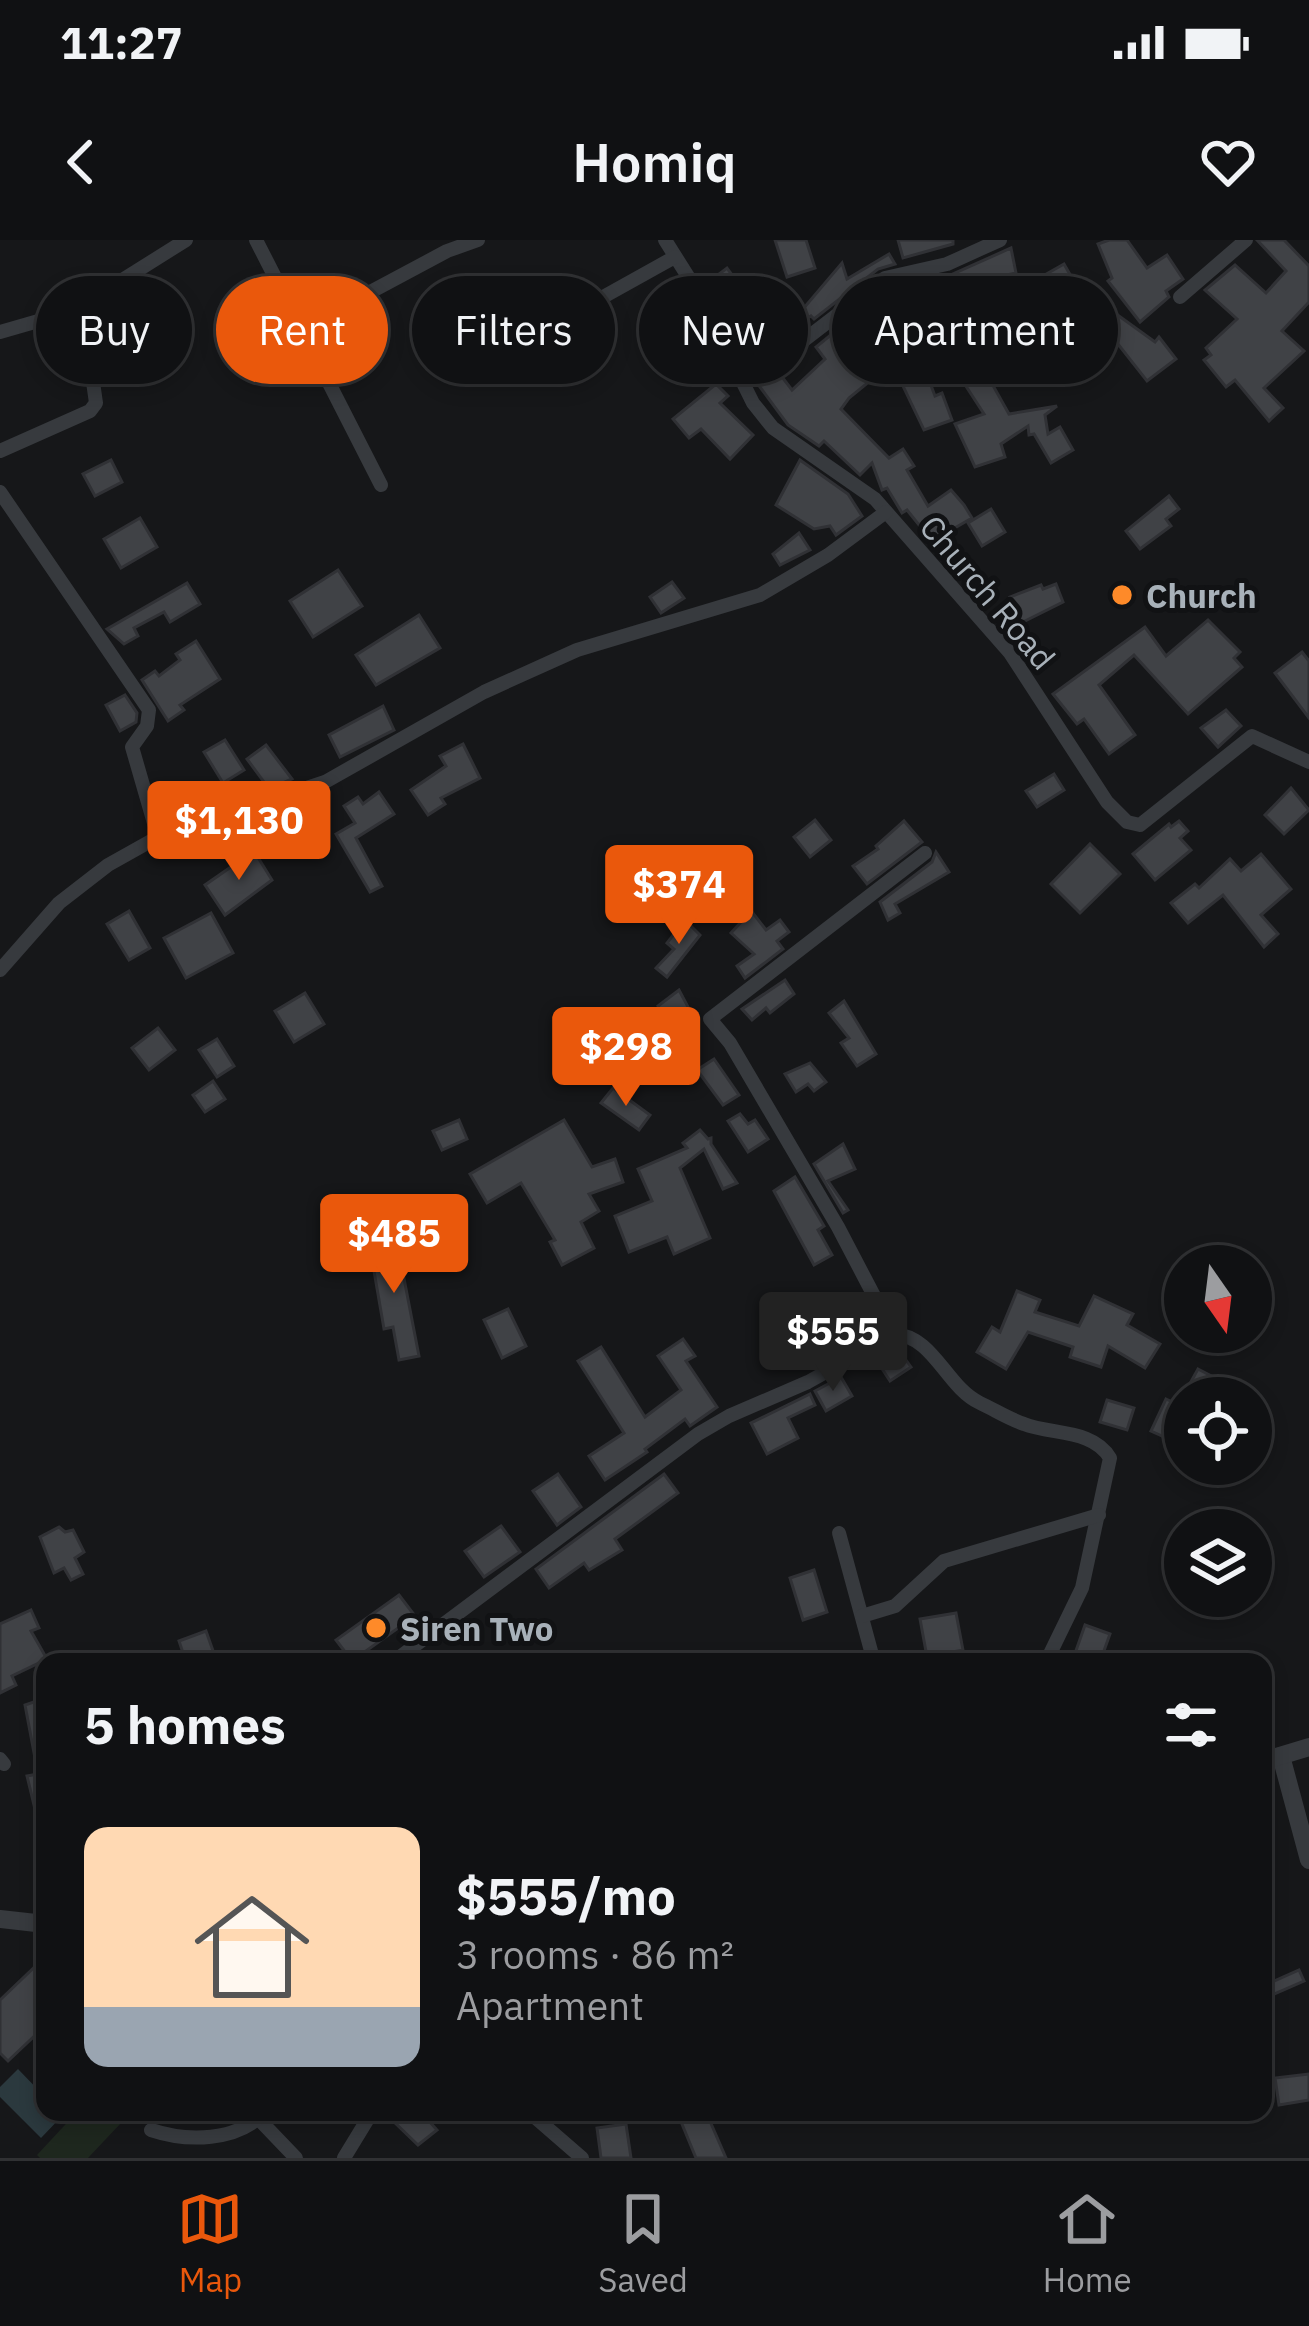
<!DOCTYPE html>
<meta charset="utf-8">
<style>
:root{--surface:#101113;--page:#1e1f21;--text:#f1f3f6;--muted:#9c9da0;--line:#303133;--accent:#ea580c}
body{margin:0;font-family:"IBM Plex Sans",sans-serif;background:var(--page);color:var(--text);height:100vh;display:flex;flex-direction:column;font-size:45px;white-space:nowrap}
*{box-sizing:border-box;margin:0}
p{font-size:39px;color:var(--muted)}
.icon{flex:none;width:66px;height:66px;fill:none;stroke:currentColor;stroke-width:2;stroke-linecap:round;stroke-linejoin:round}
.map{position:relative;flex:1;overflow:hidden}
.sheet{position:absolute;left:36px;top:1413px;width:1236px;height:468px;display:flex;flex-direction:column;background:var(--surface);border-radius:24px;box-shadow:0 6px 18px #0003,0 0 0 3px var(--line)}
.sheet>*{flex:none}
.top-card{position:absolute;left:36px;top:36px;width:1239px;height:108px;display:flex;gap:24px}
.needle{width:78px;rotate:166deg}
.controls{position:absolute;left:1164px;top:1005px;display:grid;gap:24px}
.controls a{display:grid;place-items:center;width:108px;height:108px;border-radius:50%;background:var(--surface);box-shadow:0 6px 18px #0003,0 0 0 3px var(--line);font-size:60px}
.price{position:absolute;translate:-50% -102px;padding:0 27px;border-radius:12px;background:var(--accent);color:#fff;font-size:39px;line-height:78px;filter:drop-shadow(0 3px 6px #0008)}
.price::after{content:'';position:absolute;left:50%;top:72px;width:36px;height:27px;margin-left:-18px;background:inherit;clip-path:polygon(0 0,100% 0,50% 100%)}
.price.selected{background:#222;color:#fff}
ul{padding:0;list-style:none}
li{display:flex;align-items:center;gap:36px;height:300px;padding:0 48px}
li+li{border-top:3px solid var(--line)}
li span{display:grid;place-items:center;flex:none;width:336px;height:240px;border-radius:24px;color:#555}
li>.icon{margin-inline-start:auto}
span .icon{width:144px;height:144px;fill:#fffc;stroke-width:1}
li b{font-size:51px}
h2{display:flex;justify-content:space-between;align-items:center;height:144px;padding:0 48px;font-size:51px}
.chip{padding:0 42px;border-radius:54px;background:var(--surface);box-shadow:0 6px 18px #0003,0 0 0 3px var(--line);font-size:42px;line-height:108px}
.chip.selected{background:var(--accent);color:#fff}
.status{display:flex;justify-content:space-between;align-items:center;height:84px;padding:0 60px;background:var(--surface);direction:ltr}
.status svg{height:33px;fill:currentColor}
header{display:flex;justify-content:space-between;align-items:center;height:156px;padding:0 48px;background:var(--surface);font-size:54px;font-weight:600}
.tabs{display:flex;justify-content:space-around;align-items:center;height:168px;border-top:3px solid var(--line);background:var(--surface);font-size:33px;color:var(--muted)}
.tabs a{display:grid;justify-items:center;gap:6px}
.tabs .selected{color:var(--accent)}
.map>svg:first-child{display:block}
</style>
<div class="status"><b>11:27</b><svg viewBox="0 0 49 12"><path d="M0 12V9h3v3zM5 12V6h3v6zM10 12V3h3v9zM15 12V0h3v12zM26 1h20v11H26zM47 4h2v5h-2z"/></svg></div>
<header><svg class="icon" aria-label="back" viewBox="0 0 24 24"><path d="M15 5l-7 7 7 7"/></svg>Homiq<svg class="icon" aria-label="heart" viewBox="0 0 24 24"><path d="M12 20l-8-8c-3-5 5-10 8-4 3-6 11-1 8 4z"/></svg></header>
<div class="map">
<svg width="1309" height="1918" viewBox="0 0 1309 1918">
<rect width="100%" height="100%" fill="#161719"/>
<polygon fill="#1e271e" points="77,1872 108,1872 121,1883 88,1918 40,1918 37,1915"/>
<polygon fill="#2b393e" points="18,1829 45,1857 45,1872 63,1875 41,1898 0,1857 0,1847"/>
<g fill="#404246" stroke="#303135" stroke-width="3">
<polygon points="775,0 806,0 815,28 787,37"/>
<polygon points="898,0 953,0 953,4 903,18"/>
<polygon points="1109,0 1127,0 1147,28 1167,15 1183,39 1166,51 1169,57 1140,82 1108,41 1112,38 1098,4"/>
<polygon points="1257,0 1284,0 1309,26 1309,62 1282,91 1304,111 1264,148 1283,168 1269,181 1235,140 1226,147 1204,120 1211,115 1206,108 1237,79 1205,50 1235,25 1266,53 1286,31"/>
<polygon points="1011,8 1016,33 970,43 1007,94 987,107 998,127 986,133 1009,174 1057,166 1045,175 1048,194 1060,187 1073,210 1051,223 1034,194 1029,195 1028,186 1001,204 1005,217 975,227 955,184 984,174 945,114 922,121 935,156 942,153 952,180 924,190 892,123 849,158 841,169 889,218 903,209 914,226 907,230 928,266 951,250 964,265 972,278 934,300 923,282 919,285 907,270 902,273 887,248 882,250 872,223 860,235 824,201 819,206 788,185 757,143 776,129 792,150 825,119 816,107 849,80 867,101 900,91 897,74 925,68 917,50"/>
<polygon points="889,14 895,24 878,29 814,79 811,76 760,106 762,111 750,119 706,44 727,28 746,54 756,50 767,77 784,68 792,82 842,23 847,39"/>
<polygon points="1064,24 1076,45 1155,102 1159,97 1176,119 1147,141 1114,99 1110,103 1106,98 1057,143 1036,121 1048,109 1028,88 1017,96 1006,82 1048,50 1041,37"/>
<polygon points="689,59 696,73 669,90 660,73"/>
<polygon points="716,144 728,156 720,163 753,195 730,219 701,189 689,198 673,179"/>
<polygon points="111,220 122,242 95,256 83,234"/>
<polygon points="800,220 848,254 862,276 836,295 830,286 814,289 776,265"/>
<polygon points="1169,256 1179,269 1166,279 1171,286 1140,309 1126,291"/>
<polygon points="991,269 1005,292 982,306 968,283"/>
<polygon points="140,278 157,307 121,328 104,299"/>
<polygon points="799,293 810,310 780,325 773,314"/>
<polygon points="338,330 362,366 313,397 290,361"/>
<polygon points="672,342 684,358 661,373 650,357"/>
<polygon points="187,343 200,364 170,382 164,372 134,388 138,396 124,404 107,389"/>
<polygon points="1056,344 1063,362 1021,383 1010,357 1041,345 1043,349"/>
<polygon points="419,375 440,408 376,445 356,415"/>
<polygon points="1208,380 1240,412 1234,418 1242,427 1188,474 1134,415 1099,445 1135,495 1109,514 1084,479 1077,484 1053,454 1145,387 1166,416"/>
<polygon points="196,401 220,439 180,465 184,470 168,481 142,440 155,431 159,436 180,420 176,414"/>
<polygon points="1302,412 1309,421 1309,478 1275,433"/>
<polygon points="125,455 137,473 136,482 120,491 106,465"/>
<polygon points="383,466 394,490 340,517 329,495"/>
<polygon points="1226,470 1241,486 1218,507 1201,488"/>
<polygon points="225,500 244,530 223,543 204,512"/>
<polygon points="463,504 480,538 441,558 445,564 428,575 411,550 446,526 440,516"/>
<polygon points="266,505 292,539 269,549 247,519"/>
<polygon points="1054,534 1064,550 1037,567 1026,551"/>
<polygon points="1291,548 1309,570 1284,594 1265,575"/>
<polygon points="379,552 394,574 356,598 382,646 370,652 336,594 355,583 344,566 358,557 363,564"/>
<polygon points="815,580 831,600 810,617 794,597"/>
<polygon points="904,581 922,602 867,644 853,626 878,609 876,606"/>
<polygon points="1179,581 1188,591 1180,598 1191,610 1155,640 1133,614 1169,584 1171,587"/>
<polygon points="1090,604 1120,634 1080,673 1051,644"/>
<polygon points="254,611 272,640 225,675 205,645"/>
<polygon points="936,612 949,632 895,664 900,673 888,680 880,662 932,622"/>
<polygon points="1261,614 1291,649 1261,675 1278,694 1264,707 1223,655 1188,683 1171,663 1195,644 1199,648 1230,619 1241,631"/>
<polygon points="749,668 766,690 780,680 789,692 777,701 783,709 745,738 737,726 754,714 731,693 742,681 738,677"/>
<polygon points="129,671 150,708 129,720 107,684"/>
<polygon points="211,673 233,713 186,738 164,698"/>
<polygon points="685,680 700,695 667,737 656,728 674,709 667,703"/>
<polygon points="785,740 794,754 770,773 766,768 752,780 742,769"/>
<polygon points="679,750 696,782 674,795 658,766"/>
<polygon points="305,753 324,784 294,802 275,771"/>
<polygon points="844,761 876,814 857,826 841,803 849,798 829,773"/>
<polygon points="158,788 175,810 149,830 132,808"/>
<polygon points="217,799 234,826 217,837 199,810"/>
<polygon points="714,819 739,855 723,865 697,830"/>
<polygon points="810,823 826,842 814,851 808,844 796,852 785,834"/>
<polygon points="213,841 225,859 205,872 193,855"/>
<polygon points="613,848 650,875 639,890 601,863"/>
<polygon points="740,874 748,884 755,880 768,899 748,912 728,881"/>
<polygon points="459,880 467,899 442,910 433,891"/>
<polygon points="564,880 592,927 615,919 623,942 589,954 599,971 581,982 594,1008 562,1025 550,1002 555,1000 521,943 487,963 470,934"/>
<polygon points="700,890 708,899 711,898 711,904 737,943 723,949 704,909 680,928 710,998 674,1014 667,997 629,1012 615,976 652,961 638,929 687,908 683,903"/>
<polygon points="843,904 855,929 828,941 848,970 843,973 814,924"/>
<polygon points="795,937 824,986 818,990 832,1015 814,1025 774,951"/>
<polygon points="396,997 419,1116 399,1120 393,1087 384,1089 369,1002"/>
<polygon points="1017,1051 1040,1060 1035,1072 1079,1086 1094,1056 1133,1074 1127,1085 1160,1104 1145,1128 1108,1106 1101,1127 1070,1117 1073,1107 1028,1092 1006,1129 977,1112 992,1087 1000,1092"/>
<polygon points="508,1069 526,1106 502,1118 484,1080"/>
<polygon points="856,1080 865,1097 842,1110 833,1092"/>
<polygon points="683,1099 695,1116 686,1121 717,1167 690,1186 685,1179 645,1209 647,1212 605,1240 589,1216 624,1193 578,1121 601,1107 645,1177 681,1150 658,1116"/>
<polygon points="896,1106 911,1127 890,1141 875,1118"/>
<polygon points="1198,1129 1219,1140 1210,1158 1182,1158"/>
<polygon points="841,1137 852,1156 826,1171 815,1151"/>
<polygon points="810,1154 815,1165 788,1178 798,1198 767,1214 751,1183"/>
<polygon points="1166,1159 1185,1168 1171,1200 1151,1191"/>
<polygon points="1107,1160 1134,1168 1127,1190 1100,1182"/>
<polygon points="558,1234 581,1267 557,1285 533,1251"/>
<polygon points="664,1234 678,1253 615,1299 622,1310 589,1330 584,1323 549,1348 536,1329"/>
<polygon points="501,1286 520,1312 484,1337 465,1311"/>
<polygon points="59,1287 65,1292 73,1290 84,1312 75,1318 83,1334 71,1340 64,1328 54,1333 40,1297"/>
<polygon points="814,1330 827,1372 803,1380 790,1338"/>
<polygon points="399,1355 415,1376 352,1421 336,1400"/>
<polygon points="31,1370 39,1388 31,1391 47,1419 12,1436 16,1445 0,1453 0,1384"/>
<polygon points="956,1373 963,1410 927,1417 920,1379"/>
<polygon points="1085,1385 1110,1394 1100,1422 1072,1422"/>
<polygon points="206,1391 217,1422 186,1422 179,1401"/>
<polygon points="45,1458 45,1590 40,1590 27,1536 38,1534 25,1465"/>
<polygon points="45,1717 45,1786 8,1821 0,1813 0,1760"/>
<polygon points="1263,1721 1274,1741 1299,1730 1304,1741 1263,1759"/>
<polygon points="1309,1834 1309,1860 1279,1865 1275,1838"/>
<polygon points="397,1872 421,1872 437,1890 418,1905 390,1878"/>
<polygon points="677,1872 706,1872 726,1918 696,1918"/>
<polygon points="626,1884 631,1918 601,1918 597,1888"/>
</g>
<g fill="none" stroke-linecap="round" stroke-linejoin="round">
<g stroke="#373a3e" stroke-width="14">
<polyline points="256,0 381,245"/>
<polyline points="665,0 699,54 753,163 773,188 875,259 1010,413 1107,562 1127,582 1140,585 1252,496 1309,522"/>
<polyline points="1180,57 1246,0"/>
<polyline points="303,88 447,11 478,0"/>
<polyline points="0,92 73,71 186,0"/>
<polyline points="524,101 675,17"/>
<polyline points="740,137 803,101 885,38 947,24 1000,0"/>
<polyline points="0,211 90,171 96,163 91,128 64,74"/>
<polyline points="0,252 149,470 147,486 132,507 158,597"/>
<path d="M925 613 710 779 730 803 838 987 894 1094C934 1096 946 1147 980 1163 995 1170 1009 1179 1024 1184 1052 1195 1093 1189 1110 1218L1082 1348 1046 1422"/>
<polyline points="0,730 59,663 108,625 158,597 325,542 484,452 577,410 760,355 828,315 886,272"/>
<polyline points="839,1293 874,1422"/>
<polyline points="862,1376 895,1366 944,1321 1099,1275"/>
<polyline points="393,1422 698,1194 729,1176 808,1142 894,1094"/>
<polyline points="0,1519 4,1524"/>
<polyline points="252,1872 296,1918"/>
<polyline points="529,1872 582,1918"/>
<path d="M151 1890C187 1902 237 1902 265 1872"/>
<polyline points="344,1918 372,1872"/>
</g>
<g stroke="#373a3e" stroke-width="18">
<polyline points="1281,1516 1309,1620"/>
<polyline points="1263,1521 1309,1507"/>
<polyline points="0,1679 45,1684"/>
</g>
</g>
<g fill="#fe8a29" stroke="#111214" stroke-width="4.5">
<circle cx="1122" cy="355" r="12"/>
<circle cx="376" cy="1388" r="12"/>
</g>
<g text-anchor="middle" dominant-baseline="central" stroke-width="10" stroke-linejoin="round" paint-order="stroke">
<g font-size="33" fill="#a8b1b9" stroke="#111214">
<text transform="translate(988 352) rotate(50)">Church Road</text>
</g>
<g font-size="33" font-weight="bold" fill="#a8b1b9" stroke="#111214" text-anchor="start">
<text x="1146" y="355">Church</text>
<text x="400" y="1388">Siren Two</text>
</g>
</g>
</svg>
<div class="controls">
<a><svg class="needle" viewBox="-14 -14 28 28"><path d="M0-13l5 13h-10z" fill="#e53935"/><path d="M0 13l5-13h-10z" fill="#9c9da0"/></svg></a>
<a><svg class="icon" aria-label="locate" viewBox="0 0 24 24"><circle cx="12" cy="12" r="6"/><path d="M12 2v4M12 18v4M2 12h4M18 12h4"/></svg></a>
<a><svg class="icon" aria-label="layers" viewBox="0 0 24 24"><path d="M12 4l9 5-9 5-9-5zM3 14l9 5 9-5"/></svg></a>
</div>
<b class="price" style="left:239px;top:643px">$1,130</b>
<b class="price" style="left:679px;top:707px">$374</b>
<b class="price" style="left:626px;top:869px">$298</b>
<b class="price" style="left:394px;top:1056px">$485</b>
<b class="price selected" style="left:833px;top:1154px">$555</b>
<div class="top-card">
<a class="chip">Buy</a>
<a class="chip selected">Rent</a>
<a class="chip">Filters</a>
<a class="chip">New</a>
<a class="chip">Apartment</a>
</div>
<section class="sheet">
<h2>5 homes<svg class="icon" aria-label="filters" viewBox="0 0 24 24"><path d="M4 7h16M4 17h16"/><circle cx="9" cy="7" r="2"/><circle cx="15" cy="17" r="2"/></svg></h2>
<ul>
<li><span style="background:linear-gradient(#ffd9b3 75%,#9aa5b1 0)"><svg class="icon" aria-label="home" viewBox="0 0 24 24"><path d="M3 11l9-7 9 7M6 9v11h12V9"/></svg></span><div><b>$555/mo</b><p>3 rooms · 86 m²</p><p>Apartment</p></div></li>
</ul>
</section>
</div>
<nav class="tabs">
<a class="selected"><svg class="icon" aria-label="map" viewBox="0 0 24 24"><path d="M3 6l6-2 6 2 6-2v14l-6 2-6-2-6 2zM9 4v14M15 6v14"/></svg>Map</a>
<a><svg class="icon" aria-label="saved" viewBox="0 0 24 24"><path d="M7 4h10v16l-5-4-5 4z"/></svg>Saved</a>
<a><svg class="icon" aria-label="home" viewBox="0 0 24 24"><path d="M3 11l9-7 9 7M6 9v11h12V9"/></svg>Home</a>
</nav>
